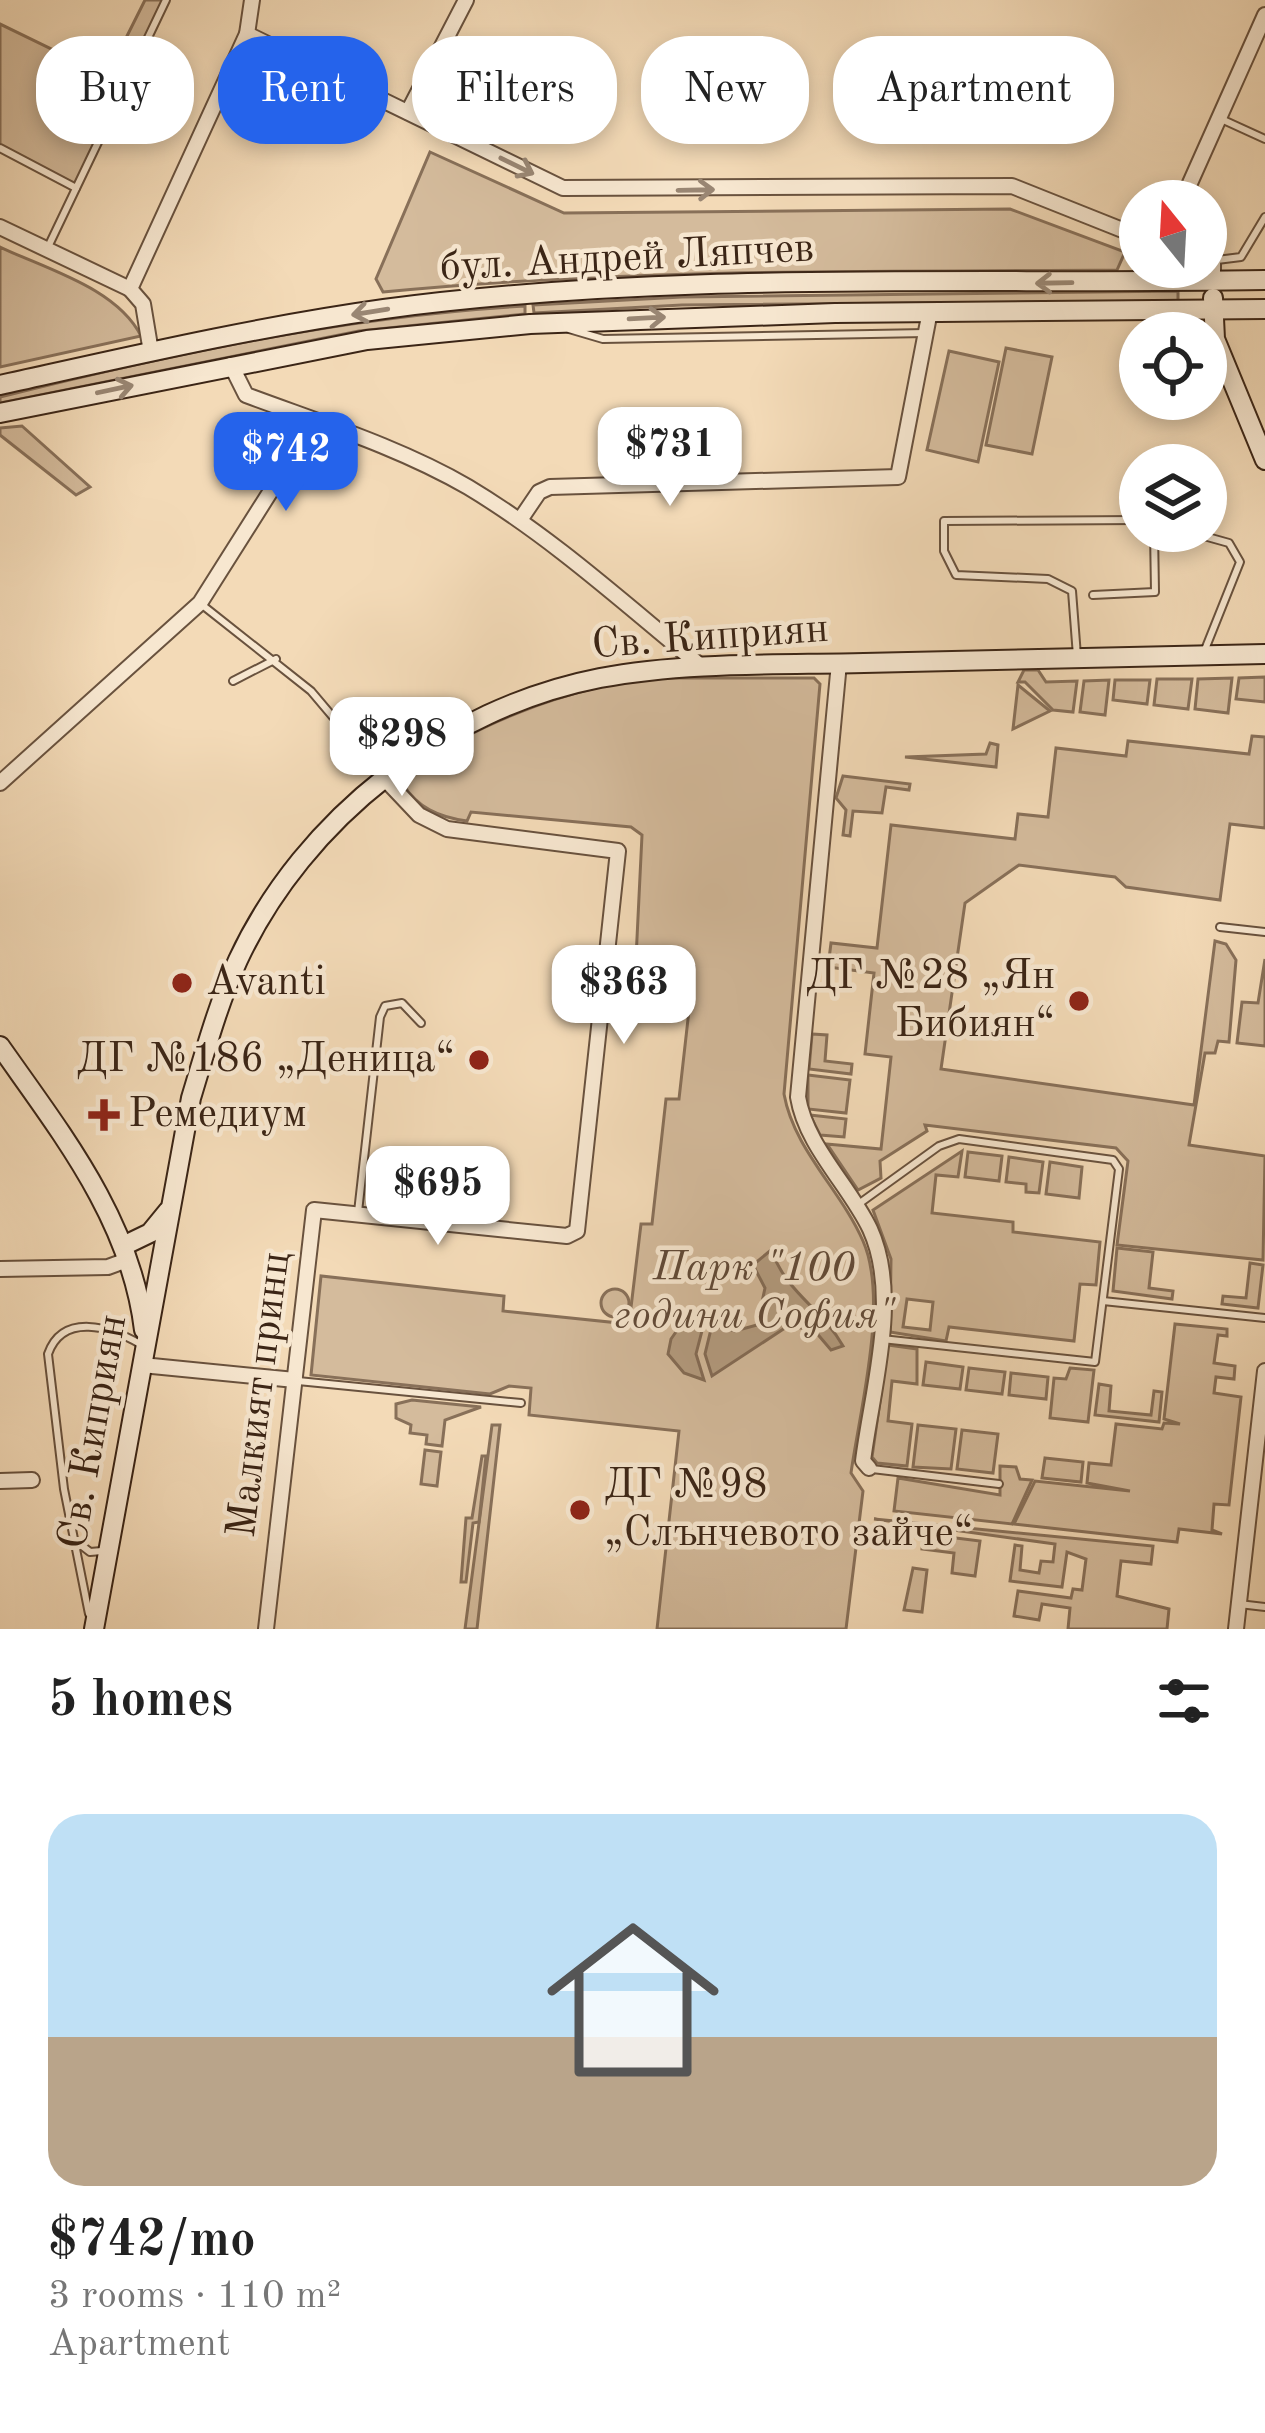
<!DOCTYPE html>
<meta charset="utf-8">
<style>
:root{--surface:#fff;--page:#f2f2f2;--text:#222;--muted:#767676;--line:#e0e0e0;--accent:#2563eb}
body{margin:0;font-family:"Old Standard TT",serif;background:var(--page);color:var(--text);height:100vh;display:flex;flex-direction:column;font-size:45px;white-space:nowrap}
*{box-sizing:border-box;margin:0}
p{font-size:39px;color:var(--muted)}
.icon{flex:none;width:66px;height:66px;fill:none;stroke:currentColor;stroke-width:2;stroke-linecap:round;stroke-linejoin:round}
.map{position:relative;height:1629px;overflow:hidden}
.details{display:flex;flex-direction:column;background:var(--surface);flex:1}
.details>*{flex:none}
.guide{position:absolute;left:36px;top:36px;width:1194px;height:108px;display:flex;gap:24px}
.needle{width:78px;rotate:342deg}
.controls{position:absolute;left:1119px;top:180px;display:grid;gap:24px}
.controls a{display:grid;place-items:center;width:108px;height:108px;border-radius:50%;background:var(--surface);box-shadow:0 6px 18px #0003;font-size:60px}
.price{position:absolute;translate:-50% -102px;padding:0 27px;border-radius:24px;background:#fff;color:#222;font-size:39px;line-height:78px;filter:drop-shadow(0 3px 6px #0008)}
.price::after{content:'';position:absolute;left:50%;top:72px;width:36px;height:27px;margin-left:-18px;background:inherit;clip-path:polygon(0 0,100% 0,50% 100%)}
.price.active{background:var(--accent);color:#fff}
ul{padding:0;list-style:none}
li{display:grid;align-content:center;gap:24px;height:636px;padding:0 48px}
li+li{border-top:3px solid var(--line)}
li span{display:grid;place-items:center;height:372px;border-radius:36px;color:#555}
li>.icon{margin-inline-start:auto}
span .icon{width:216px;height:216px;fill:#fffc;stroke-width:1}
li b{font-size:51px}
h2{display:flex;justify-content:space-between;align-items:center;height:144px;padding:0 48px;font-size:51px}
.pill{padding:0 42px;border-radius:48px;background:var(--surface);box-shadow:0 6px 18px #0003;font-size:42px;line-height:108px}
.pill.active{background:var(--accent);color:#fff}
.map>svg:first-child{display:block}
</style>
<div class="map">
<svg width="1265" height="1629" viewBox="0 0 1265 1629">
<rect width="100%" height="100%" fill="#f3dab7"/>
<filter id="stains"><feTurbulence type="fractalNoise" baseFrequency=".00167" numOctaves="4"/><feColorMatrix values="0 0 0 0 .2 0 0 0 0 .09 0 0 0 0 .02 0 0 0 .5 -.17"/></filter>
<radialGradient id="worn" r=".72"><stop offset=".6" stop-color="#630" stop-opacity="0"/><stop offset="1" stop-color="#630" stop-opacity=".3"/></radialGradient>
<g fill="#d4bb9c" stroke="#887059" stroke-width="3" fill-rule="evenodd">
<polygon points="145,0 166,0 76,188 0,148 0,24 107,76"/>
<path d="M430 152 564 213 1010 209 1125 252 1117 270C873 272 626 268 383 292L376 279Z"/>
<path d="M0 247C46 269 117 288 141 336L0 367Z"/>
<polygon points="1178,291 1178,301 682,305 534,313 533,305 682,297"/>
<path d="M525 306V314L359 331 0 403V397C171 354 348 316 525 306Z"/>
<polygon points="1006,348 1052,357 1032,454 986,445"/>
<polygon points="949,351 999,362 978,462 927,450"/>
<polygon points="22,426 90,487 76,495 0,435 0,428"/>
<polygon points="1024,670 1038,670 1046,682 1077,681 1073,712 1053,710 1025,682 1018,682"/>
<polygon points="1265,677 1265,702 1236,699 1239,678"/>
<path d="M655 678H814L820 684 784 1094C794 1150 841 1190 863 1241 889 1300 860 1409 851 1473L863 1491 846 1629H657L679 1431 529 1415 531 1388 509 1386 490 1394 311 1375 321 1276 504 1296 503 1311 629 1324 641 1224H652L666 1099H679L694 966 636 959 642 835 631 827 471 812 467 821C438 817 418 808 402 783 456 727 580 684 655 678Z"/>
<polygon points="1232,678 1228,713 1195,709 1198,679"/>
<polygon points="1157,679 1192,679 1188,709 1154,705"/>
<polygon points="1109,680 1105,715 1080,712 1084,681"/>
<polygon points="1115,680 1150,680 1147,704 1113,700"/>
<polygon points="1018,685 1050,711 1013,729"/>
<polygon points="1252,736 1265,737 1265,828 1230,824 1220,900 1126,887 1115,877 1019,865 965,903 941,1069 1194,1105 1215,941 1226,944 1236,960 1229,1042 1218,1041 1215,1053 1205,1053 1189,1145 1265,1156 1263,1260 1117,1245 1128,1161 1116,1148 925,1125 927,1131 880,1161 881,1178 858,1190 827,1144 881,1149 891,1057 865,1054 874,973 828,967 831,943 877,948 891,825 1015,839 1018,814 1048,817 1056,748 1126,756 1128,741 1249,754"/>
<polygon points="990,743 998,745 996,767 905,757 986,754"/>
<polygon points="843,776 910,784 909,790 886,787 882,813 853,811 850,836 843,835 846,810 836,798"/>
<polygon points="1265,959 1265,1046 1237,1043 1242,1002 1258,1003"/>
<polygon points="812,1034 827,1035 825,1061 852,1064 851,1074 809,1069"/>
<polygon points="808,1075 850,1080 846,1113 808,1109"/>
<polygon points="810,1115 846,1119 844,1137 820,1135"/>
<path d="M962 1151 958 1177 936 1175 932 1213 1013 1222V1232L1100 1242 1096 1285 1080 1284 1074 1341 949 1327 946 1341 890 1332 891 1259 873 1210ZM907 1299 933 1302 930 1330 903 1327Z"/>
<polygon points="968,1152 1002,1156 999,1181 965,1177"/>
<polygon points="1009,1157 1043,1162 1039,1193 1026,1192 1026,1184 1006,1182"/>
<polygon points="1050,1162 1082,1167 1079,1198 1046,1194"/>
<polygon points="1117,1248 1153,1252 1149,1288 1173,1291 1172,1299 1113,1291"/>
<polygon points="1250,1263 1263,1265 1258,1308 1222,1304 1223,1296 1246,1298"/>
<circle cx="615" cy="1303" r="14"/>
<polygon points="1175,1324 1227,1329 1227,1336 1218,1335 1214,1363 1235,1366 1234,1379 1216,1377 1214,1393 1241,1397 1229,1505 1214,1504 1212,1530 1222,1534 1179,1529 1177,1542 1014,1524 1035,1481 1130,1491 1087,1483 1089,1463 1111,1465 1116,1424 1162,1429 1164,1423 1180,1424 1164,1419"/>
<polygon points="888,1345 917,1349 917,1384 892,1381 888,1421 912,1424 907,1466 877,1463 872,1457"/>
<polygon points="926,1362 963,1367 960,1389 923,1385"/>
<polygon points="969,1368 1005,1372 1002,1394 966,1390"/>
<polygon points="1070,1368 1094,1370 1088,1422 1050,1418 1054,1378 1066,1379"/>
<polygon points="1011,1373 1048,1377 1046,1399 1009,1395"/>
<polygon points="1099,1384 1111,1386 1109,1411 1151,1415 1154,1391 1162,1392 1159,1422 1095,1415"/>
<polygon points="412,1400 481,1407 445,1420 442,1446 426,1444 427,1435 410,1433 411,1425 396,1418 396,1404"/>
<polygon points="492,1425 500,1425 477,1629 465,1629"/>
<polygon points="918,1425 956,1429 951,1469 913,1467"/>
<polygon points="962,1430 998,1434 993,1473 957,1469"/>
<polygon points="425,1450 441,1452 437,1486 421,1484"/>
<polygon points="482,1456 486,1456 479,1522 473,1523 466,1582 461,1582 466,1518 472,1518"/>
<polygon points="1045,1458 1083,1462 1081,1482 1042,1478"/>
<polygon points="1000,1466 1016,1467 1020,1479 1032,1480 1012,1524 894,1511 898,1478 1000,1495"/>
<polygon points="874,1519 1153,1546 1151,1564 1121,1561 1117,1596 1169,1609 1167,1629 1068,1629 1070,1608 1042,1604 1039,1620 1014,1616 1018,1591 1071,1598 1073,1589 1082,1590 1086,1559 1067,1552 1062,1587 1010,1581 1015,1545 1022,1546 1020,1570 1039,1573 1041,1561 1053,1562 1055,1544"/>
<polygon points="924,1534 980,1541 975,1576 952,1573 954,1553 922,1549"/>
<polygon points="913,1568 927,1570 922,1612 904,1610"/>
</g>
<g fill="#b49c80" stroke="#846c56" stroke-width="3">
<path d="M771 1250C788 1295 821 1307 843 1346L831 1350 814 1330 788 1326 712 1376 705 1354 712 1325 735 1331 757 1325 765 1288 753 1265Z"/>
<polygon points="690,1312 704,1323 696,1354 704,1380 684,1373 668,1354 671,1339"/>
</g>
<g fill="none" stroke-linecap="round" stroke-linejoin="round">
<defs>
<g id="lane">
<polyline points="1219,118 1265,139"/>
<polyline points="0,148 76,188"/>
<polyline points="48,247 166,0"/>
<polyline points="1217,260 1241,257 1265,217"/>
<polyline points="569,329 603,339 926,333"/>
<polyline points="1186,531 1229,543 1240,562 1204,652"/>
<polyline points="1093,595 1155,592 1154,531"/>
<polyline points="201,604 311,691 382,775"/>
<polyline points="1077,656 1072,591 1048,579 956,575 944,551 944,521 1140,520"/>
<polyline points="233,681 276,659"/>
<polyline points="1220,927 1265,932"/>
<polyline points="860,1203 939,1146 959,1139 1113,1160 1119,1169 1095,1362 882,1339"/>
<polyline points="358,1212 380,1017 385,1006 402,1003 421,1023"/>
<polyline points="1103,1301 1265,1318"/>
<polyline points="298,1381 521,1403"/>
<polyline points="872,1469 999,1484"/>
<polyline points="77,1542 90,1552 102,1551"/>
<polyline points="1239,1604 1265,1607"/>
<path d="M89 1614 64 1489 48 1354C63 1312 111 1327 140 1344"/>
</g>
<g id="street">
<polyline points="247,34 563,188 1012,186 1140,237"/>
<polyline points="408,112 466,0"/>
<polyline points="1182,201 1265,15"/>
<polyline points="0,227 130,289"/>
<polyline points="1206,259 1213,260 1213,281"/>
<polyline points="151,352 143,304 130,289 247,34 252,0"/>
<path d="M231 365 246 395C321 423 399 447 468 487 553 538 626 605 702 667"/>
<polyline points="520,520 539,492 550,487 898,477 930,311"/>
<path d="M839 663 798 1097C806 1146 849 1185 870 1229 901 1297 872 1389 863 1461L869 1468"/>
<polyline points="0,783 200,603 315,421"/>
<polyline points="0,1269 108,1267 127,1260"/>
<polyline points="142,1365 295,1380"/>
<polyline points="0,1481 32,1480"/>
<polyline points="266,1629 314,1210 567,1236 577,1231 618,851 447,829 419,815 384,778"/>
<polyline points="1236,1629 1265,1371"/>
</g>
<g id="secondary">
<polyline points="1213,298 1215,339 1265,460"/>
<path d="M0 385C127 357 255 327 384 309 674 270 972 285 1265 280"/>
<polyline points="0,413 367,340 530,324 835,313 1265,309"/>
<path d="M0 1046C61 1133 131 1220 144 1330"/>
<polyline points="123,1246 150,1233 168,1211"/>
<path d="M94 1629 191 1098C205 1052 218 1004 238 960 304 818 446 708 600 678 685 662 776 665 864 663 997 660 1131 657 1265 654"/>
</g>
</defs>
<use href="#lane" stroke="#69523e" stroke-width="10"/>
<use href="#street" stroke="#69523e" stroke-width="18"/>
<use href="#secondary" stroke="#3b2516" stroke-width="22"/>
<use href="#lane" stroke="#f7e7d0" stroke-width="6"/>
<use href="#street" stroke="#f7e7d0" stroke-width="14"/>
<use href="#secondary" stroke="#f7e7d0" stroke-width="18"/>
</g>
<defs><path id="oneway-shaft" d="M-6 0H5M1.5-3L5.5 0L1.5 3" fill="none" stroke-width="1.6" stroke-linecap="round" stroke-linejoin="round" transform="scale(3)"/></defs>
<g stroke="#998673">
<use href="#oneway-shaft" transform="translate(517 166) rotate(26)"/>
<use href="#oneway-shaft" transform="translate(696 190) rotate(-1)"/>
<use href="#oneway-shaft" transform="translate(1054 283) rotate(179)"/>
<use href="#oneway-shaft" transform="translate(370 312) rotate(171)"/>
<use href="#oneway-shaft" transform="translate(647 318) rotate(-3)"/>
<use href="#oneway-shaft" transform="translate(115 389) rotate(-12)"/>
</g>
<g fill="#8f2418" stroke="#f7e7d0" stroke-width="4.5">
<circle cx="182" cy="983" r="12"/>
<circle cx="1079" cy="1001" r="12"/>
<circle cx="479" cy="1060" r="12"/>
<path d="M98 1097h12v12h12v12h-12v12h-12v-12h-12v-12h12z"/>
<circle cx="580" cy="1510" r="12"/>
</g>
<g text-anchor="middle" dominant-baseline="central" stroke-width="9" stroke-linejoin="round" paint-order="stroke">
<g font-size="42" fill="#3b2516" stroke="#f7e7d0">
<text transform="translate(627 259) rotate(-3)">бул. Андрей Ляпчев</text>
<text transform="translate(710 638) rotate(-4)">Св. Киприян</text>
<text transform="translate(260 1395) rotate(-83)">Малкият принц</text>
<text transform="translate(94 1432) rotate(-80)">Св. Киприян</text>
</g>
<g font-size="42" fill="#3b2516" stroke="#f7e7d0" text-anchor="start">
<text x="1055" y="977" text-anchor="end">ДГ №28 „Ян<tspan x="1055" dy="48">Бибиян“</tspan></text>
<text x="206" y="983">Avanti</text>
<text x="455" y="1060" text-anchor="end">ДГ №186 „Деница“</text>
<text x="128" y="1115">Ремедиум</text>
<text x="604" y="1486">ДГ №98<tspan x="604" dy="48">„Слънчевото зайче“</tspan></text>
</g>
<g font-size="42" font-style="italic" fill="#614a38" stroke="#f7e7d0">
<text x="754" y="1269">Парк "100<tspan x="754" dy="48">години София"</tspan></text>
</g>
</g>
<rect width="100%" height="100%" filter="url(#stains)"/>
<rect width="100%" height="100%" fill="url(#worn)"/>
</svg>
<div class="controls">
<a><svg class="needle" viewBox="-14 -14 28 28"><path d="M0-13l5 13h-10z" fill="#e53935"/><path d="M0 13l5-13h-10z" fill="#767676"/></svg></a>
<a><svg class="icon" aria-label="locate" viewBox="0 0 24 24"><circle cx="12" cy="12" r="6"/><path d="M12 2v4M12 18v4M2 12h4M18 12h4"/></svg></a>
<a><svg class="icon" aria-label="layers" viewBox="0 0 24 24"><path d="M12 4l9 5-9 5-9-5zM3 14l9 5 9-5"/></svg></a>
</div>
<b class="price" style="left:670px;top:509px">$731</b>
<b class="price active" style="left:286px;top:514px">$742</b>
<b class="price" style="left:402px;top:799px">$298</b>
<b class="price" style="left:624px;top:1047px">$363</b>
<b class="price" style="left:438px;top:1248px">$695</b>
<div class="guide">
<a class="pill">Buy</a>
<a class="pill active">Rent</a>
<a class="pill">Filters</a>
<a class="pill">New</a>
<a class="pill">Apartment</a>
</div>
</div>
<section class="details">
<h2>5 homes<svg class="icon" aria-label="filters" viewBox="0 0 24 24"><path d="M4 7h16M4 17h16"/><circle cx="9" cy="7" r="2"/><circle cx="15" cy="17" r="2"/></svg></h2>
<ul>
<li><span style="background:linear-gradient(#bfe0f5 60%,#b9a48a 0)"><svg class="icon" aria-label="home" viewBox="0 0 24 24"><path d="M3 11l9-7 9 7M6 9v11h12V9"/></svg></span><div><b>$742/mo</b><p>3 rooms · 110 m²</p><p>Apartment</p></div></li>
</ul>
</section>
